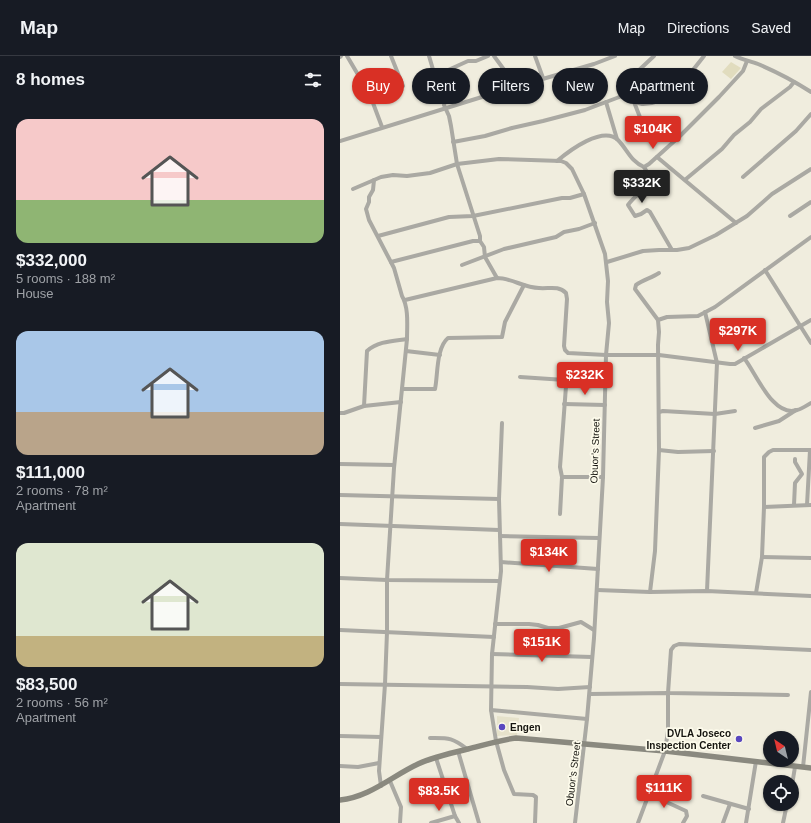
<!DOCTYPE html>
<meta charset="utf-8">
<style>
:root{--surface:#171b24;--page:#20242c;--text:#f1f3f6;--muted:#9ea1a6;--line:#363941;--accent:#d93025}
body{margin:0;font-family:Arial,sans-serif;background:var(--page);color:var(--text);height:100vh;display:flex;flex-direction:column;font-size:15px;white-space:nowrap}
*{box-sizing:border-box;margin:0}
p{font-size:13px;color:var(--muted)}
.icon{flex:none;width:22px;height:22px;fill:none;stroke:currentColor;stroke-width:2;stroke-linecap:round;stroke-linejoin:round}
.map{position:relative;flex:1;overflow:hidden}
.details{display:flex;flex-direction:column;background:var(--surface);width:340px}
.details>*{flex:none}
.top-card{position:absolute;left:12px;top:12px;width:380px;height:36px;display:flex;gap:8px}
.needle{width:26px;rotate:325deg}
.fabs{position:absolute;left:423px;top:675px;display:grid;gap:8px}
.fabs a{display:grid;place-items:center;width:36px;height:36px;border-radius:50%;background:var(--surface);box-shadow:0 1px 3px #0004;font-size:20px}
.price{position:absolute;translate:-50% -34px;padding:0 9px;border-radius:4px;background:var(--accent);color:#fff;font-size:13px;line-height:26px;filter:drop-shadow(0 1px 2px #0008)}
.price::after{content:'';position:absolute;left:50%;top:24px;width:12px;height:9px;margin-left:-6px;background:inherit;clip-path:polygon(0 0,100% 0,50% 100%)}
.price.selected{background:#222;color:#fff}
ul{padding:0;list-style:none}
li{display:grid;align-content:center;gap:8px;height:212px;padding:0 16px}
li span{display:grid;place-items:center;height:124px;border-radius:12px;color:#555}
li>.icon{margin-inline-start:auto}
span .icon{width:72px;height:72px;fill:#fffc;stroke-width:1}
li b{font-size:17px}
h2{display:flex;justify-content:space-between;align-items:center;height:48px;padding:0 16px;font-size:17px}
.pill{padding:0 14px;border-radius:18px;background:var(--surface);box-shadow:0 1px 3px #0004;font-size:14px;line-height:36px}
.pill.selected{background:var(--accent);color:#fff}
header{display:flex;align-items:center;gap:24px;box-sizing:border-box;height:56px;padding:0 20px;background:var(--surface);border-bottom:1px solid var(--line)}
header strong{font-size:19px}
nav{display:flex;gap:22px;margin-inline-start:auto;font-size:14px}
main{display:flex;flex:1;min-height:0}
.map>svg:first-child{display:block}
</style>
<header>
<strong>Map</strong>
<nav><a>Map</a><a>Directions</a><a>Saved</a></nav>
</header>
<main>
<section class="details">
<h2>8 homes<svg class="icon" aria-label="filters" viewBox="0 0 24 24"><path d="M4 7h16M4 17h16"/><circle cx="9" cy="7" r="2"/><circle cx="15" cy="17" r="2"/></svg></h2>
<ul>
<li><span style="background:linear-gradient(#f6c9c9 65%,#8fb573 0)"><svg class="icon" aria-label="home" viewBox="0 0 24 24"><path d="M3 11l9-7 9 7M6 9v11h12V9"/></svg></span><div><b>$332,000</b><p>5 rooms · 188 m²</p><p>House</p></div></li>
<li><span style="background:linear-gradient(#a9c7e8 65%,#b9a48a 0)"><svg class="icon" aria-label="home" viewBox="0 0 24 24"><path d="M3 11l9-7 9 7M6 9v11h12V9"/></svg></span><div><b>$111,000</b><p>2 rooms · 78 m²</p><p>Apartment</p></div></li>
<li><span style="background:linear-gradient(#dfe7d0 75%,#c2b280 0)"><svg class="icon" aria-label="home" viewBox="0 0 24 24"><path d="M3 11l9-7 9 7M6 9v11h12V9"/></svg></span><div><b>$83,500</b><p>2 rooms · 56 m²</p><p>Apartment</p></div></li>
</ul>
</section>
<div class="map">
<svg width="471" height="767" viewBox="0 0 471 767">
<rect width="100%" height="100%" fill="#f0edde"/>
<polygon fill="#e6e2cb" points="157,660 179,662 177,679 157,680"/>
<polygon fill="#e1dcbe" points="391,6 401,12 391,23 382,16"/>
<g fill="none" stroke-linecap="round" stroke-linejoin="round">
<g stroke="#aaa9a3" stroke-width="4">
<polyline points="7,0 30,39 42,71"/>
<polyline points="51,0 63,30"/>
<polyline points="89,0 97,27 104,39 105,45 104,49 109,60 111,70 117,108 140,180 140,185"/>
<polyline points="154,0 165,15 173,31"/>
<polyline points="195,0 203,22"/>
<path d="M395 0C403 4 411 5 418 8 437 16 454 25 471 36"/>
<polyline points="0,1 1,0"/>
<polyline points="298,15 314,0"/>
<polyline points="95,20 128,5 136,5 148,0"/>
<polyline points="266,46 277,83"/>
<polyline points="294,46 305,74"/>
<polyline points="0,85 158,36 254,8 275,0"/>
<path d="M113 86 145 80 172 72 203 65 245 54 282 40C289 42 294 47 302 48 329 49 349 19 364 0"/>
<polyline points="317,101 396,167"/>
<path d="M217 105C229 95 263 69 278 84 287 93 291 106 304 111L309 108 340 80 379 41 403 15 407 5"/>
<path d="M304 111 312 124C305 134 295 139 288 149L295 160 301 158 307 154 310 156 332 194"/>
<polyline points="403,121 456,75 471,58"/>
<polyline points="346,123 382,93 394,79 410,66 421,53 450,31 454,26"/>
<path d="M34 124 33 134 29 141V146L26 153 29 164 54 212 62 240C69 252 67 270 67 283L54 412 47 524V576L45 628 39 715 41 730"/>
<polyline points="13,133 41,121 53,119 67,120 90,117 117,108 159,103 221,105 226,107 232,113 244,138 265,198 268,225 267,246 269,267 266,299 263,421 254,582 247,663 235,767"/>
<polyline points="450,160 471,146"/>
<polyline points="38,180 109,161 133,160 222,142 230,142 244,138"/>
<polyline points="51,206 133,185 140,185 144,191 145,201 157,222"/>
<polyline points="267,206 303,195 319,194 337,194 349,192 376,179 407,160 432,138 471,113"/>
<polyline points="122,209 164,193 216,181 224,176 239,173 255,167"/>
<polyline points="425,214 471,287"/>
<path d="M65 244 157 222C172 222 184 232 199 232 209 233 218 229 226 237L227 243 224 290 225 294 228 297 266 299H319L390 308H395L471 264"/>
<polyline points="365,256 377,307 367,535"/>
<path d="M318 264 295 233 296 229C303 224 311 222 319 217"/>
<polyline points="66,295 100,299"/>
<path d="M404 302C416 317 433 362 457 354 462 353 467 349 471 347"/>
<polyline points="180,321 225,324 226,330 220,411 222,421 220,458"/>
<path d="M62 333H95C98 319 96 292 108 282L162 281 165 266 184 229"/>
<polyline points="224,348 265,349"/>
<path d="M24 350 27 295C38 285 54 285 67 283"/>
<polyline points="319,356 323,355 375,358 395,355"/>
<polyline points="0,357 4,357 24,350 61,346"/>
<polyline points="162,367 159,443 161,515 152,598 151,654 156,685 164,714 174,738 193,739 196,741 195,767"/>
<polyline points="415,372 439,365 456,354"/>
<polyline points="319,394 338,396 374,395"/>
<polyline points="0,408 54,409"/>
<polyline points="222,421 263,421"/>
<polyline points="0,439 159,443"/>
<polyline points="454,449 455,427 462,418 455,406 455,403"/>
<polyline points="467,449 470,394"/>
<polyline points="424,451 471,449"/>
<polyline points="0,468 159,474"/>
<polyline points="160,480 259,482"/>
<polyline points="422,501 471,502"/>
<polyline points="161,506 258,513"/>
<polyline points="0,522 47,524 159,525"/>
<polyline points="257,534 310,536 367,535 471,540"/>
<polyline points="310,536 315,495 319,394 318,289 319,276 318,264 327,261 358,260 375,251 471,181"/>
<polyline points="416,537 422,501 424,451 424,401 429,396 433,394 471,394"/>
<polyline points="155,568 189,568 198,569 208,572 219,572 241,566 254,574"/>
<polyline points="0,574 154,581"/>
<polyline points="152,598 252,601"/>
<polyline points="0,628 187,631 218,633 250,631"/>
<polyline points="250,638 328,637 328,675 325,695 298,767"/>
<polyline points="448,639 328,637 331,594 334,590 339,588 471,594"/>
<polyline points="151,654 247,663"/>
<polyline points="0,680 41,681"/>
<path d="M90 682C108 682 112 681 127 693"/>
<polyline points="118,695 139,767"/>
<polyline points="96,702 115,760 119,767"/>
<polyline points="0,710 18,711 39,707"/>
<polyline points="463,711 471,636"/>
<polyline points="50,725 61,751 60,767"/>
<polyline points="452,729 455,711"/>
<polyline points="309,738 346,755 347,760 343,767"/>
<polyline points="363,740 409,753"/>
<polyline points="91,767 115,760"/>
<polyline points="383,767 390,748"/>
<polyline points="406,767 416,705"/>
<polyline points="443,767 447,748"/>
</g>
<path stroke="#8a897f" stroke-width="5.5" d="M0 744C30 741 52 720 78 708 93 701 111 697 128 693 144 689 160 684 176 682L325 695 471 712"/>
</g>
<g fill="#5947bf" stroke="#fdfbeb" stroke-width="1.5">
<circle cx="162" cy="671" r="4"/>
<circle cx="399" cy="683" r="4"/>
</g>
<g text-anchor="middle" dominant-baseline="central" stroke-width="3.5" stroke-linejoin="round" paint-order="stroke">
<g font-size="10" fill="#15140f" stroke="#fdfbeb">
<text transform="translate(255 395) rotate(-88)">Obuor’s Street</text>
<text transform="translate(233 718) rotate(-83)">Obuor’s Street</text>
</g>
<g font-size="10" font-weight="bold" fill="#15140f" stroke="#fdfbeb" text-anchor="start">
<text x="170" y="671">Engen</text>
<text x="391" y="677" text-anchor="end">DVLA Joseco<tspan x="391" dy="12">Inspection Center</tspan></text>
</g>
</g>
</svg>
<div class="fabs">
<a><svg class="needle" viewBox="-14 -14 28 28"><path d="M0-13l5 13h-10z" fill="#e53935"/><path d="M0 13l5-13h-10z" fill="#9ea1a6"/></svg></a>
<a><svg class="icon" aria-label="locate" viewBox="0 0 24 24"><circle cx="12" cy="12" r="6"/><path d="M12 2v4M12 18v4M2 12h4M18 12h4"/></svg></a>
</div>
<b class="price" style="left:313px;top:94px">$104K</b>
<b class="price selected" style="left:302px;top:148px">$332K</b>
<b class="price" style="left:398px;top:296px">$297K</b>
<b class="price" style="left:245px;top:340px">$232K</b>
<b class="price" style="left:209px;top:517px">$134K</b>
<b class="price" style="left:202px;top:607px">$151K</b>
<b class="price" style="left:324px;top:753px">$111K</b>
<b class="price" style="left:99px;top:756px">$83.5K</b>
<div class="top-card">
<a class="pill selected">Buy</a>
<a class="pill">Rent</a>
<a class="pill">Filters</a>
<a class="pill">New</a>
<a class="pill">Apartment</a>
</div>
</div>
</main>
